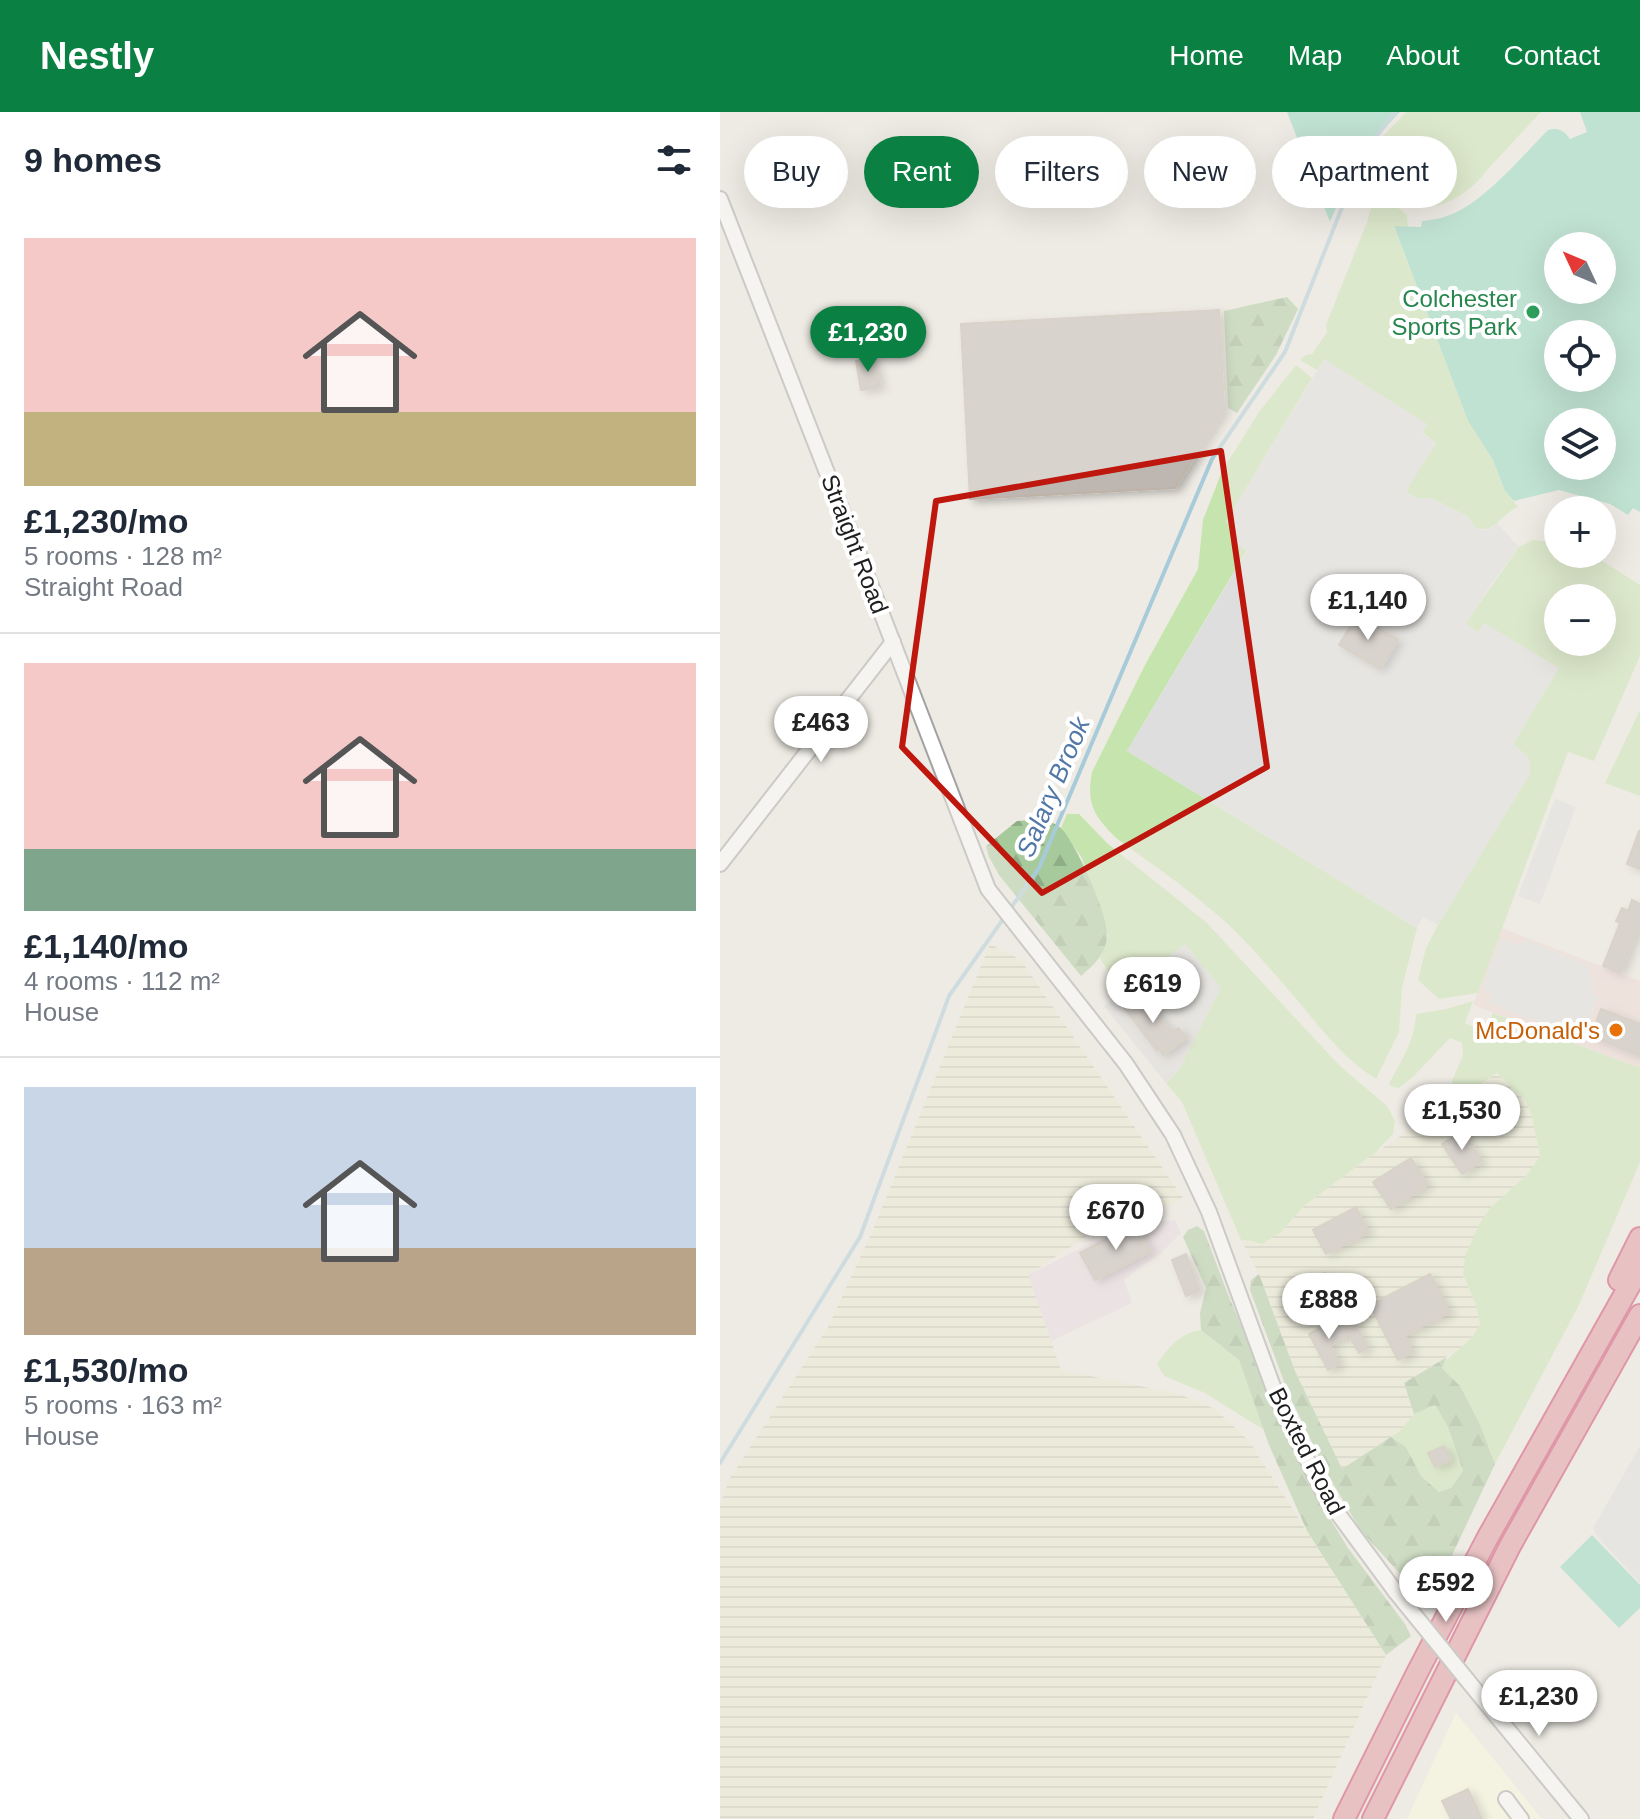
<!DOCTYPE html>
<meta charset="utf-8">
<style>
:root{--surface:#fff;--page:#f2f2f3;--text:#1f2937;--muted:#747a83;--line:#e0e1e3;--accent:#0b8043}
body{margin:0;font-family:Arial,sans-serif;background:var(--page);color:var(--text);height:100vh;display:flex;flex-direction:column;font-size:30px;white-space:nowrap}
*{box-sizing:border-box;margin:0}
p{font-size:26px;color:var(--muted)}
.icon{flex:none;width:44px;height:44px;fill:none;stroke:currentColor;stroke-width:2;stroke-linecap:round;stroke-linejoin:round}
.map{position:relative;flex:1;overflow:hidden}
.sheet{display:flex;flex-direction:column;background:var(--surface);width:720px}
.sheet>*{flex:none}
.top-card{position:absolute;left:24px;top:24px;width:760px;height:72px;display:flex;gap:16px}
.needle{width:52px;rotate:314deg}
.buttons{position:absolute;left:824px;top:120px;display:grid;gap:16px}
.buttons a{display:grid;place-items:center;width:72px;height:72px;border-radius:50%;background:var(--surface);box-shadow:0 8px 32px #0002;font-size:40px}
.price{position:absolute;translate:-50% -68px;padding:0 18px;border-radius:28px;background:#fff;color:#222;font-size:26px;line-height:52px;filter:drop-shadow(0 2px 4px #0008)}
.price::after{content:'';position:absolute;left:50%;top:48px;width:24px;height:18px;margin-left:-12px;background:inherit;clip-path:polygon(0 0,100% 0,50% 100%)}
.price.on{background:var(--accent);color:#fff}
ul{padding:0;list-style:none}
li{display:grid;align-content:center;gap:16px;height:424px;padding:0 24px}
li+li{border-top:2px solid var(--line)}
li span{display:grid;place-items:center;height:248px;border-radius:0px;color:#555}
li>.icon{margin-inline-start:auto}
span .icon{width:144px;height:144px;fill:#fffc;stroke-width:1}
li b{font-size:34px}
h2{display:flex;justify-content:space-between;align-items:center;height:96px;padding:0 24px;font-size:34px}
.tag{padding:0 28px;border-radius:36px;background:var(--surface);box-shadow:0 8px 32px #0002;font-size:28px;line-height:72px}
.tag.on{background:var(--accent);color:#fff}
header{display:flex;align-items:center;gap:48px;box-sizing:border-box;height:112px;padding:0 40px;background:var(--accent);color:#fff}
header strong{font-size:38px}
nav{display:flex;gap:44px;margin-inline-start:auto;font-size:28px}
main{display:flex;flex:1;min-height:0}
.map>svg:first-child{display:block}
</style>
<header>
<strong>Nestly</strong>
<nav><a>Home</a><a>Map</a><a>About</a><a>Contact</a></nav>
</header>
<main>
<section class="sheet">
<h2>9 homes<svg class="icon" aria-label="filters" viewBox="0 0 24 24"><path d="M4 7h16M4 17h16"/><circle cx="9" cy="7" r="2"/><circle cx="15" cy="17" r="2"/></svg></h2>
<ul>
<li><span style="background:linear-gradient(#f6c9c9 70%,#c2b280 0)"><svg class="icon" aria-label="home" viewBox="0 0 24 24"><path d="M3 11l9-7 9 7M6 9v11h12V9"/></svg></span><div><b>£1,230/mo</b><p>5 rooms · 128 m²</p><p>Straight Road</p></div></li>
<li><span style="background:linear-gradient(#f6c9c9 75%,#7fa58c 0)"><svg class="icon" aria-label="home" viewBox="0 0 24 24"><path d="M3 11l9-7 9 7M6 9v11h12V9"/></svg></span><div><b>£1,140/mo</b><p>4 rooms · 112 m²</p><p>House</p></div></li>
<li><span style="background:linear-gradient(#c9d6e8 65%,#b9a48a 0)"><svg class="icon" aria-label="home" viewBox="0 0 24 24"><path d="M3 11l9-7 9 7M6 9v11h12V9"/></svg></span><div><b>£1,530/mo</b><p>5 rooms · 163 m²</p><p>House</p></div></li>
</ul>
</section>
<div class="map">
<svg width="920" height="1707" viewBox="0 0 920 1707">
<defs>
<pattern id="farmland-rules" width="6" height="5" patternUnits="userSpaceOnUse" patternTransform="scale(2)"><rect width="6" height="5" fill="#e8ecd1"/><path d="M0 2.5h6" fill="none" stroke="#c7cab3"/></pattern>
<pattern id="forest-firs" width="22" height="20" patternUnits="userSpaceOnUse" patternTransform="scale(2)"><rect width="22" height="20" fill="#a7ca9c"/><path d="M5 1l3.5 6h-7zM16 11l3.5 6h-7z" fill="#8fad86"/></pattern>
<filter id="shadow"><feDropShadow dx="5" dy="3" stdDeviation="4" flood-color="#0004"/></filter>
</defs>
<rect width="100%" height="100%" fill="#eeebe4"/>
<polygon fill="#dcdbdb" points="465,832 502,876 459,958 446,971 384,894"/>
<polygon fill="#eed7d5" points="782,816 920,869 920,956 753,893"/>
<polygon fill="#e7d7e3" points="455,1108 461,1121 440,1142 416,1158 404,1168 412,1191 331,1229 308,1163 414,1109 425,1111"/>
<polygon fill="#fbfddf" points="736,1601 822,1707 687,1707"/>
<g fill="url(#farmland-rules)">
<polygon points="270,832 301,848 463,1086 430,1101 390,1109 308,1163 341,1258 459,1282 495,1297 529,1329 666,1543 593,1707 0,1707 0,1393 10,1366 108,1215 152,1120"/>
<polygon points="777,961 805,988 812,1004 820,1044 807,1063 770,1096 759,1113 743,1164 756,1193 760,1212 752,1225 745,1233 684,1271 694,1302 680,1319 622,1358 575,1259 539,1162 521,1128 532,1129 561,1120 584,1094 656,1040"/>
</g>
<g fill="#c6e5ae" fill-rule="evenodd">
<path d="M686 0H821C804 18 787 37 770 55 763 63 756 72 748 78 704 111 676 89 657 45L653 42 652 36Z"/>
<path d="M660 82 687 103 688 115H674L748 309 773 348 785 379 798 395C781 402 775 422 755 416L747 404 711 386H696L685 379 716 331 605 247 597 258 580 248 586 243 592 242 607 220 606 213 647 110 655 84Z"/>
<path d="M576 253 592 266 506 410 516 418 527 438 407 639 697 816 682 876 679 920 656 967C615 942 590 900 558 866 538 843 517 819 494 800 463 773 429 750 396 726 374 704 366 692 372 660L425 553 478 457 483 408 502 359 539 300Z"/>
<path d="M813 428 838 431V442H871L920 473V544L874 649 848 640 758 881 719 887 698 868 706 836 718 813 809 663 808 645 793 632 838 556 765 512 758 520 745 512 799 435ZM838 486H882V530H838Z"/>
<polygon points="920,598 920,684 885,671"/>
<polygon points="347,702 359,702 388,732 486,810 619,953 667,994 675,1009 673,1022 656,1040 584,1094 561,1120 542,1132 532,1129 521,1128 462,990 446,971 459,958 501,876 465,832 403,879 380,847 388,823 362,746 341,716"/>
<path d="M753 889 745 911 765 920 773 901 920 956V1050L859 1193 775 1352 759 1310 740 1274 722 1256C728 1243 737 1240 747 1230 753 1225 756 1219 760 1212L756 1193 743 1163 745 1144 759 1113 770 1096 807 1063 820 1044 812 1004 805 988 777 961 740 986 732 969 743 943 742 931 730 926 693 965 679 976 673 975 669 972C681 949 695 928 696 902L726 897Z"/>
<path d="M481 1218 519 1248 544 1318 485 1281 444 1264 437 1252C451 1233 457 1223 481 1218Z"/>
<polygon points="715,1293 728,1315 743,1359 731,1376 719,1380 701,1364 686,1335 671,1325 680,1319 694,1302"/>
</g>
<g fill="url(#forest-firs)">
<polygon points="567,185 578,197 556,243 517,301 508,296 504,199"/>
<path d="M326 707C331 710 338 713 342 717 356 732 389 804 387 824 386 842 374 853 361 864L279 763 269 745 266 734 297 709Z"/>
<polygon points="477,1114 484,1119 507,1180 555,1293 565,1322 598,1387 628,1436 685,1512 691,1524 666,1543 587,1419 549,1333 519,1248 481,1218 480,1201 486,1176 463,1125 468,1118"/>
<polygon points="539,1162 575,1259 622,1357 671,1325 686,1335 701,1364 719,1380 731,1376 743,1359 728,1315 715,1293 694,1302 684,1271 727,1245 722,1256 740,1274 759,1310 775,1352 711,1488 704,1488 641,1419 607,1361 569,1283 530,1178 531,1168"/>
</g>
<g fill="#88d8bd" fill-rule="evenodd">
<polygon points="567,0 680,0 637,46 610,110"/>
<path d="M860 0H920V400L913 396 908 403 890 392 839 378 794 389 785 379 773 348 748 309 674 114 701 115 702 109C710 108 719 107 727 104 763 92 801 45 828 18 839 15 844 19 850 27L867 20ZM838 134H882V178H838ZM838 222H882V266H838ZM838 310H882V354H838Z"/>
<polygon points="872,1423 920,1473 920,1496 899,1516 840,1455"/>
</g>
<g fill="#dedede">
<polygon points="604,247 707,312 702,322 716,330 686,380 696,386 711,386 747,404 755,416 763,418 771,416 777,411 799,435 770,474 746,512 758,520 764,511 839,556 793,632 808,645 811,656 809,663 718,813 703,805 697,816 407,639 527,439 510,427 516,418 506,410"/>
<polygon points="835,687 856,695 820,792 798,784"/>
<polygon points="780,828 799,833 806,828 865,852 872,865 873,882 879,885 868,912 857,908 839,907 834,916 768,890 772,881 762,876"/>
<polygon points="920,1334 920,1471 876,1423 873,1416"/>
</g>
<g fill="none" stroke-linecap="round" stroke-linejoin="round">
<polyline stroke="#a8cbd9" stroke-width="4" points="0,1351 140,1125 229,884 319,756 492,347 565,240 643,42 675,0"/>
</g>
<g fill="#beb7b1" stroke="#bfb3a8" stroke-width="2" filter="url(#shadow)">
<polygon points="499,198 504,298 455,376 250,387 241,212"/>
<polygon points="155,246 160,275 141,278 136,249"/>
<polygon points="637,503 678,528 660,557 619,533"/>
<polygon points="919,719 920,719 920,757 907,752"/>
<polygon points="912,788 920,792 920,819 917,818 900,861 883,854 900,811 896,809 902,796 908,799"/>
<polygon points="422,880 452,921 458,916 466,926 443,943 439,937 437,939 403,894"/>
<polygon points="881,897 920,912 920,944 871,924"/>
<polygon points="776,974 790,997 759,1016 745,994"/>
<polygon points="743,1019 762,1049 742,1062 722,1032"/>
<polygon points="691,1046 708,1073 671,1097 653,1070"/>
<polygon points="636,1095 649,1120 606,1142 593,1118"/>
<polygon points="416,1111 431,1139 375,1168 360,1141"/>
<polygon points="466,1142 480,1179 466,1184 452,1148"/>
<polygon points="605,1161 611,1173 582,1188 575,1176"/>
<polygon points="710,1162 730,1200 685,1223 693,1240 678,1248 650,1193"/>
<polygon points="619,1206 629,1223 610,1233 620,1252 608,1258 589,1222"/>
<polygon points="635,1211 648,1236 639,1241 625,1216"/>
<polygon points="724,1334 731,1348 715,1355 708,1341"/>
<polygon points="748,1677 762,1707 731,1707 722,1689"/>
</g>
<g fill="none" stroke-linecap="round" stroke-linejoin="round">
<defs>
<g id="minor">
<polyline points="0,87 129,417 268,777 406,952 453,1023 489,1100 559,1291 605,1384 675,1479"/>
<polyline points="0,752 173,530"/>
<polyline points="748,1569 861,1707"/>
<polyline points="786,1687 801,1707"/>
</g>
<g id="highway">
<polyline points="899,1168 920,1126"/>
<polyline points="624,1707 697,1561 768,1425 920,1155"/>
<polyline points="653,1707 790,1434 920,1203"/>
</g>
</defs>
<use href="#minor" stroke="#a2a2a2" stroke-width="18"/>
<use href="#highway" stroke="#cd315f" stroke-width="24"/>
<use href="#minor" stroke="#fff" stroke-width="14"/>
<use href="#highway" stroke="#e0919c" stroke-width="20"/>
<defs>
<polyline id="minor-bridge" points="675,1479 748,1569"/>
</defs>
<use href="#minor-bridge" stroke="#a2a2a2" stroke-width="18" stroke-linecap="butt"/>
<use href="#minor-bridge" stroke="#fff" stroke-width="14"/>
</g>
<path d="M0 0H920V1707H0ZM501 339 547 655 322 781 182 635 216 389Z" fill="#eeebe4" fill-opacity=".55" fill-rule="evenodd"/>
<path fill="none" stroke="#bd170e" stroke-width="6" stroke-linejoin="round" d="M501 339 547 655 322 781 182 635 216 389Z"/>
<circle fill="#2e9e5b" stroke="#fff" stroke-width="3" cx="813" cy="200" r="8"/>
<circle fill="#e8710a" stroke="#fff" stroke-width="3" cx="896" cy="918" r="8"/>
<g text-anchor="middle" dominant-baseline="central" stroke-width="8" stroke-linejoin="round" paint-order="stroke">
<g font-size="24" fill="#27864d" stroke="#fff" text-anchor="end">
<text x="797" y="186">Colchester<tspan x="797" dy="28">Sports Park</tspan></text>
</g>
<g font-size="24" fill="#1e1e1e" stroke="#fff">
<text transform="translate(135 432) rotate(69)">Straight Road</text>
<text transform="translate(587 1339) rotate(63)">Boxted Road</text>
</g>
<g font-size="24" fill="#c56008" stroke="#fff" text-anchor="end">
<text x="880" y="918">McDonald's</text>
</g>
<g font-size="26" font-style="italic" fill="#5178a6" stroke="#fff">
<text transform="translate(333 675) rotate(-67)">Salary Brook</text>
</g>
</g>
</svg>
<div class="buttons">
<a><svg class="needle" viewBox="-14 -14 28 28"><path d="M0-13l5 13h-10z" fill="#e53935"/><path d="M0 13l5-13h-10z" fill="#747a83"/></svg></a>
<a><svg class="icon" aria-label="locate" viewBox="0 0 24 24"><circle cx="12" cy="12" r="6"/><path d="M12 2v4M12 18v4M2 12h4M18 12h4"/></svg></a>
<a><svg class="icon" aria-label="layers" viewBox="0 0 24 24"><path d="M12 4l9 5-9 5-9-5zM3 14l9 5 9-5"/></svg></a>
<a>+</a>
<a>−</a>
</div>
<b class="price on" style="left:148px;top:262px">£1,230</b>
<b class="price" style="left:648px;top:530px">£1,140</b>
<b class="price" style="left:101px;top:652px">£463</b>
<b class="price" style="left:433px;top:913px">£619</b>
<b class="price" style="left:742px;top:1040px">£1,530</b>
<b class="price" style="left:396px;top:1140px">£670</b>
<b class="price" style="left:609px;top:1229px">£888</b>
<b class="price" style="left:726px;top:1512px">£592</b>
<b class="price" style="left:819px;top:1626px">£1,230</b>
<div class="top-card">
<a class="tag">Buy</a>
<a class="tag on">Rent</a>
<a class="tag">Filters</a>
<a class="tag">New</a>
<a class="tag">Apartment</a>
</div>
</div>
</main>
